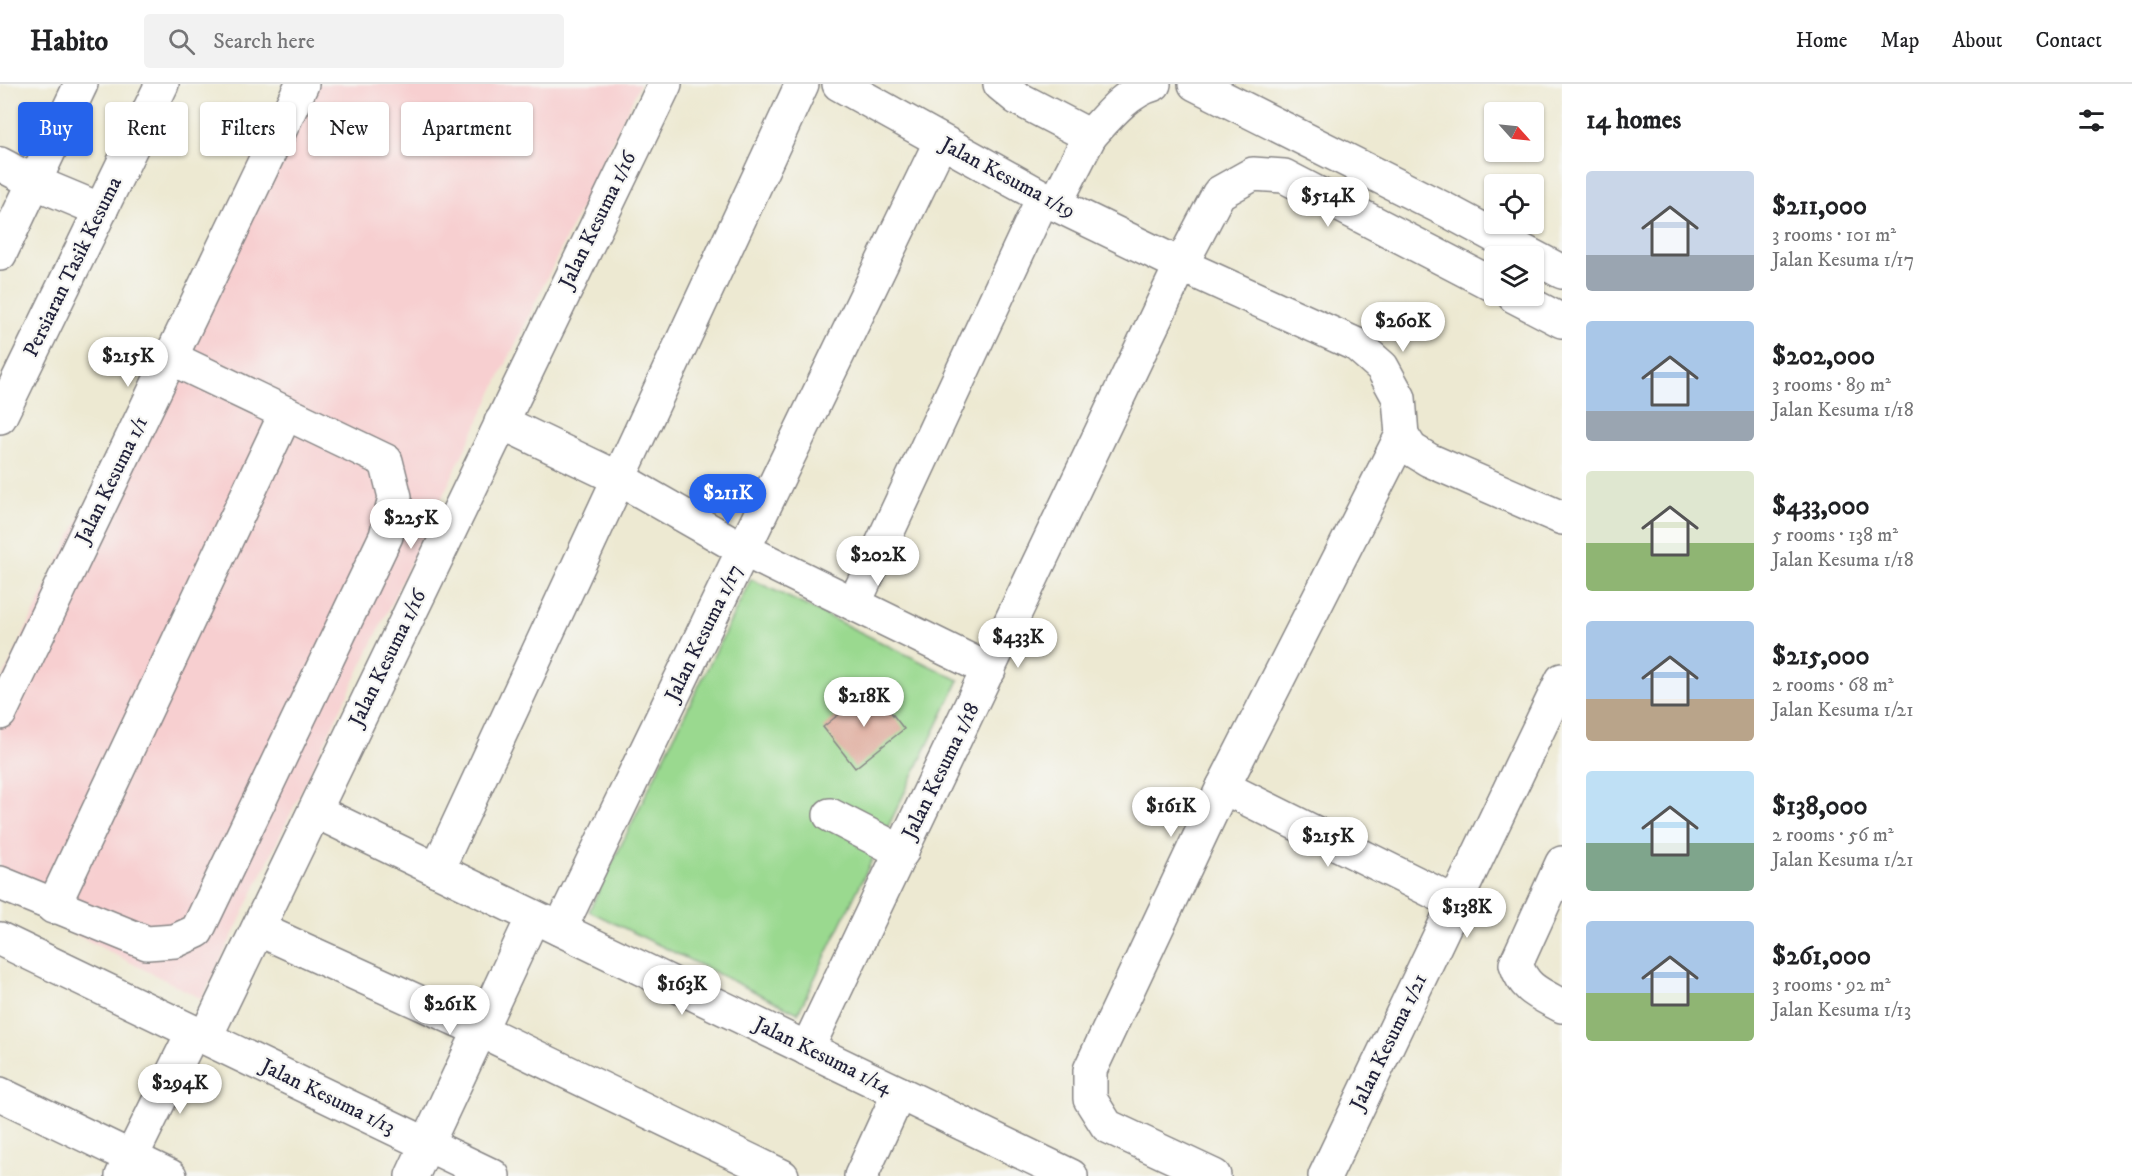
<!DOCTYPE html>
<meta charset="utf-8">
<style>
:root{--surface:#fff;--page:#f2f2f2;--text:#202124;--muted:#757577;--line:#e0e0e0;--accent:#2563eb}
body{margin:0;font-family:"IM FELL DW Pica",serif;background:var(--page);color:var(--text);height:100vh;display:flex;flex-direction:column;font-size:22px;white-space:nowrap}
*{box-sizing:border-box;margin:0}
p{font-size:20px;color:var(--muted)}
.icon{flex:none;width:33px;height:33px;fill:none;stroke:currentColor;stroke-width:2;stroke-linecap:round;stroke-linejoin:round}
.map{position:relative;flex:1;overflow:hidden}
.sheet{display:flex;flex-direction:column;background:var(--surface);width:570px}
.sheet>*{flex:none}
.guide{position:absolute;left:18px;top:18px;width:570px;height:54px;display:flex;gap:12px}
.needle{width:39px;rotate:117deg}
.buttons{position:absolute;left:1484px;top:18px;display:grid;gap:12px}
.buttons a{display:grid;place-items:center;width:60px;height:60px;border-radius:6px;background:var(--surface);box-shadow:0 2px 4px #0004;font-size:30px}
.price{position:absolute;translate:-50% -51px;padding:0 14px;border-radius:21px;background:#fff;color:#222;font-size:20px;line-height:39px;filter:drop-shadow(0 2px 3px #0008)}
.price::after{content:'';position:absolute;left:50%;top:36px;width:18px;height:14px;margin-left:-9px;background:inherit;clip-path:polygon(0 0,100% 0,50% 100%)}
.price.current{background:var(--accent);color:#fff}
ul{padding:0;list-style:none}
li{display:flex;align-items:center;gap:18px;height:150px;padding:0 24px}
li span{display:grid;place-items:center;flex:none;width:168px;height:120px;border-radius:6px;color:#555}
li>.icon{margin-inline-start:auto}
span .icon{width:72px;height:72px;fill:#fffc;stroke-width:1}
li b{font-size:26px}
h2{display:flex;justify-content:space-between;align-items:center;height:72px;padding:0 24px;font-size:26px}
.pill{padding:0 21px;border-radius:6px;background:var(--surface);box-shadow:0 2px 4px #0004;font-size:21px;line-height:54px}
.pill.current{background:var(--accent);color:#fff}
header{display:flex;align-items:center;gap:36px;box-sizing:border-box;height:84px;padding:0 30px;background:var(--surface);border-bottom:2px solid var(--line)}
header strong{font-size:28px}
nav{display:flex;gap:33px;margin-inline-start:auto;font-size:21px}
.search{width:420px;height:54px;background:var(--page);display:flex;align-items:center;gap:15px;box-sizing:border-box;padding:0 21px;border-radius:6px;color:var(--muted);font-size:22px}
main{display:flex;flex:1;min-height:0}
.map>svg:first-child{display:block}
</style>
<header>
<strong>Habito</strong>
<div class="search"><svg class="icon" aria-label="search" viewBox="0 0 24 24"><circle cx="10" cy="10" r="6"/><path d="M15 15l6 6"/></svg>Search here</div>
<nav><a>Home</a><a>Map</a><a>About</a><a>Contact</a></nav>
</header>
<main>
<div class="map">
<svg width="1562" height="1092" viewBox="0 0 1562 1092">
<rect width="100%" height="100%" fill="#f6f6f2"/>
<filter id="ink" filterUnits="userSpaceOnUse"><feTurbulence type="fractalNoise" baseFrequency=".0167" numOctaves="2"/><feDisplacementMap in="SourceGraphic" scale="12" xChannelSelector="R" yChannelSelector="G"/><feConvolveMatrix kernelMatrix="1 2 1 2 8 2 1 2 1" color-interpolation-filters="sRGB"/></filter>
<filter id="wash" filterUnits="userSpaceOnUse"><feTurbulence type="fractalNoise" baseFrequency=".008" numOctaves="4" result="noise"/><feDisplacementMap in="SourceGraphic" scale="24" xChannelSelector="R" yChannelSelector="G"/><feGaussianBlur stdDeviation="1.35" result="paint"/><feColorMatrix in="noise" values="0 0 0 0 0 0 0 0 0 0 0 0 0 0 0 0 0 1.4 0 .05"/><feComposite in="paint" operator="in"/></filter>
<g filter="url(#wash)">
<rect width="100%" height="100%" fill="#ede9d2"/>
<polygon fill="#f7cfd0" points="288,0 640,0 202,915 0,812 0,600"/>
<polygon fill="#9ad98f" stroke="#5e7e65" stroke-width="1.5" points="751,495 959,596 798,929 589,827"/>
<g id="blocks">
<polygon fill="#dba191" points="872,604 904,645 855,684 823,643"/>
</g>
</g>
<g filter="url(#ink)">
<use href="#blocks" fill-opacity="0" stroke="#888686" stroke-width="1.5"/>
<g fill="none" stroke-linecap="round" stroke-linejoin="round">
<defs>
<g id="minor">
<polyline points="839,0 1055,120 1181,181 1357,261 1382,283 1399,314 1402,351 1411,365 1429,376 1562,434"/>
<polyline points="1000,0 1017,14 1090,52 1055,120"/>
<polyline points="1195,0 1448,127 1562,188"/>
<path d="M1090 52C1108 32 1128 7 1154 0"/>
<polyline points="0,80 34,98 101,126"/>
<polyline points="0,170 81,0"/>
<polyline points="1514,212 1562,237"/>
<polyline points="0,333 162,0"/>
<polyline points="501,338 618,394 744,466 989,586"/>
<polyline points="854,520 1043,114"/>
<polyline points="0,629 302,0"/>
<polyline points="1223,703 1456,819"/>
<polyline points="315,727 1071,1092"/>
<polyline points="830,731 902,768"/>
<path d="M1562 779 1516 880C1524 905 1540 910 1562 922"/>
<polyline points="437,786 802,0"/>
<polyline points="0,799 147,859 175,857 197,847 386,452 395,413 386,377 171,274"/>
<polyline points="53,823 286,329"/>
<polyline points="258,845 480,946 782,1092"/>
<polyline points="560,845 940,59"/>
<polyline points="0,855 493,1092"/>
<polyline points="205,954 665,0"/>
<polyline points="807,965 1181,181 1219,109 1253,90 1284,92 1494,201"/>
<polyline points="0,1010 170,1092"/>
<polyline points="122,1092 193,948"/>
<polyline points="412,1092 533,833"/>
<polyline points="861,1092 899,1009"/>
<polyline points="1214,1092 1107,1042 1090,1015 1090,986 1223,703 1402,351"/>
<polyline points="1325,1092 1562,596"/>
</g>
</defs>
<use href="#minor" stroke="#888686" stroke-width="36"/>
<use href="#minor" stroke="#fff" stroke-width="33"/>
</g>
</g>
<g text-anchor="middle" dominant-baseline="central" stroke-width="4.5" stroke-linejoin="round" paint-order="stroke">
<g font-size="21" fill="#22223b" stroke="#f6f6f2">
<text transform="translate(1008 94) rotate(28)">Jalan Kesuma 1/19</text>
<text transform="translate(598 136) rotate(-64)">Jalan Kesuma 1/16</text>
<text transform="translate(73 183) rotate(-64)">Persiaran Tasik Kesuma</text>
<text transform="translate(112 396) rotate(-64)">Jalan Kesuma 1/1</text>
<text transform="translate(704 549) rotate(-64)">Jalan Kesuma 1/17</text>
<text transform="translate(388 574) rotate(-64)">Jalan Kesuma 1/16</text>
<text transform="translate(941 687) rotate(-64)">Jalan Kesuma 1/18</text>
<text transform="translate(1389 958) rotate(-64)">Jalan Kesuma 1/21</text>
<text transform="translate(823 972) rotate(26)">Jalan Kesuma 1/14</text>
<text transform="translate(328 1013) rotate(26)">Jalan Kesuma 1/13</text>
</g>
</g>
</svg>
<div class="buttons">
<a><svg class="needle" viewBox="-14 -14 28 28"><path d="M0-13l5 13h-10z" fill="#e53935"/><path d="M0 13l5-13h-10z" fill="#757577"/></svg></a>
<a><svg class="icon" aria-label="locate" viewBox="0 0 24 24"><circle cx="12" cy="12" r="6"/><path d="M12 2v4M12 18v4M2 12h4M18 12h4"/></svg></a>
<a><svg class="icon" aria-label="layers" viewBox="0 0 24 24"><path d="M12 4l9 5-9 5-9-5zM3 14l9 5 9-5"/></svg></a>
</div>
<b class="price" style="left:1328px;top:144px">$514K</b>
<b class="price" style="left:1403px;top:269px">$260K</b>
<b class="price" style="left:128px;top:304px">$215K</b>
<b class="price current" style="left:728px;top:441px">$211K</b>
<b class="price" style="left:411px;top:466px">$225K</b>
<b class="price" style="left:878px;top:503px">$202K</b>
<b class="price" style="left:1018px;top:585px">$433K</b>
<b class="price" style="left:864px;top:644px">$218K</b>
<b class="price" style="left:1171px;top:754px">$161K</b>
<b class="price" style="left:1328px;top:784px">$215K</b>
<b class="price" style="left:1467px;top:855px">$138K</b>
<b class="price" style="left:682px;top:932px">$163K</b>
<b class="price" style="left:450px;top:952px">$261K</b>
<b class="price" style="left:180px;top:1031px">$294K</b>
<div class="guide">
<a class="pill current">Buy</a>
<a class="pill">Rent</a>
<a class="pill">Filters</a>
<a class="pill">New</a>
<a class="pill">Apartment</a>
</div>
</div>
<section class="sheet">
<h2>14 homes<svg class="icon" aria-label="filters" viewBox="0 0 24 24"><path d="M4 7h16M4 17h16"/><circle cx="9" cy="7" r="2"/><circle cx="15" cy="17" r="2"/></svg></h2>
<ul>
<li><span style="background:linear-gradient(#c9d6e8 70%,#9aa5b1 0)"><svg class="icon" aria-label="home" viewBox="0 0 24 24"><path d="M3 11l9-7 9 7M6 9v11h12V9"/></svg></span><div><b>$211,000</b><p>3 rooms · 101 m²</p><p>Jalan Kesuma 1/17</p></div></li>
<li><span style="background:linear-gradient(#a9c7e8 75%,#9aa5b1 0)"><svg class="icon" aria-label="home" viewBox="0 0 24 24"><path d="M3 11l9-7 9 7M6 9v11h12V9"/></svg></span><div><b>$202,000</b><p>3 rooms · 89 m²</p><p>Jalan Kesuma 1/18</p></div></li>
<li><span style="background:linear-gradient(#dfe7d0 60%,#8fb573 0)"><svg class="icon" aria-label="home" viewBox="0 0 24 24"><path d="M3 11l9-7 9 7M6 9v11h12V9"/></svg></span><div><b>$433,000</b><p>5 rooms · 138 m²</p><p>Jalan Kesuma 1/18</p></div></li>
<li><span style="background:linear-gradient(#a9c7e8 65%,#b9a48a 0)"><svg class="icon" aria-label="home" viewBox="0 0 24 24"><path d="M3 11l9-7 9 7M6 9v11h12V9"/></svg></span><div><b>$215,000</b><p>2 rooms · 68 m²</p><p>Jalan Kesuma 1/21</p></div></li>
<li><span style="background:linear-gradient(#bfe0f5 60%,#7fa58c 0)"><svg class="icon" aria-label="home" viewBox="0 0 24 24"><path d="M3 11l9-7 9 7M6 9v11h12V9"/></svg></span><div><b>$138,000</b><p>2 rooms · 56 m²</p><p>Jalan Kesuma 1/21</p></div></li>
<li><span style="background:linear-gradient(#a9c7e8 60%,#8fb573 0)"><svg class="icon" aria-label="home" viewBox="0 0 24 24"><path d="M3 11l9-7 9 7M6 9v11h12V9"/></svg></span><div><b>$261,000</b><p>3 rooms · 92 m²</p><p>Jalan Kesuma 1/13</p></div></li>
</ul>
</section>
</main>
